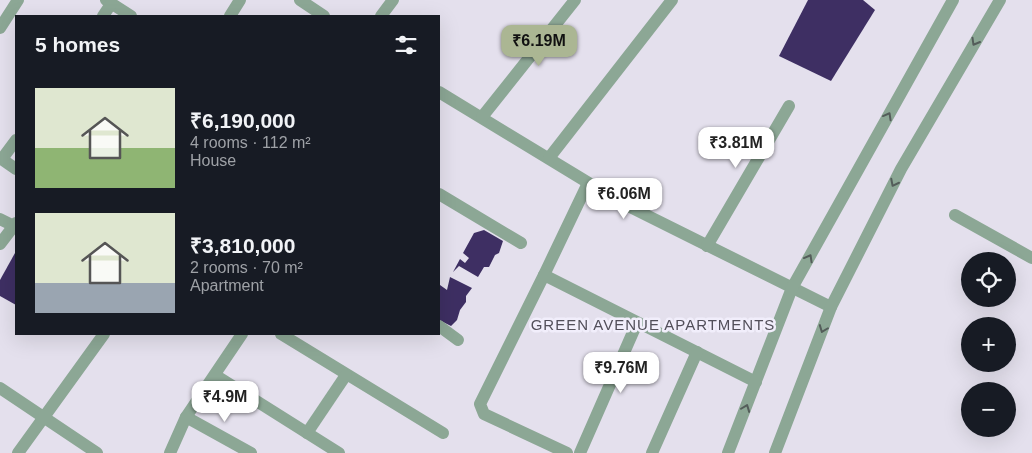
<!DOCTYPE html>
<meta charset="utf-8">
<style>
:root{--surface:#171b24;--page:#242831;--text:#f1f3f6;--muted:#9ea1a6;--accent:#abb693}
body{margin:0;font-family:Arial,sans-serif;background:var(--page);color:var(--text);height:100vh;display:flex;flex-direction:column;font-size:19px;white-space:nowrap}
*{box-sizing:border-box;margin:0}
p{font-size:16px;color:var(--muted)}
.icon{flex:none;width:28px;height:28px;fill:none;stroke:currentColor;stroke-width:2;stroke-linecap:round;stroke-linejoin:round}
.map{position:relative;flex:1;overflow:hidden}
.details{position:absolute;left:15px;top:15px;width:425px;height:320px;display:flex;flex-direction:column;background:var(--surface);border-radius:0px;box-shadow:0 5px 20px #0002}
.details>*{flex:none}
.tools{position:absolute;left:961px;top:252px;display:grid;gap:10px}
.tools a{display:grid;place-items:center;width:55px;height:55px;border-radius:50%;background:var(--surface);box-shadow:0 5px 20px #0002;font-size:25px}
.price{position:absolute;translate:-50% -42px;padding:0 11px;border-radius:10px;background:#fff;color:#222;font-size:16px;line-height:32px;filter:drop-shadow(0 1px 2px #0008)}
.price::after{content:'';position:absolute;left:50%;top:30px;width:15px;height:11px;margin-left:-8px;background:inherit;clip-path:polygon(0 0,100% 0,50% 100%)}
.price.on{background:var(--accent);color:#111}
ul{padding:0;list-style:none}
li{display:flex;align-items:center;gap:15px;height:125px;padding:0 20px}
li span{display:grid;place-items:center;flex:none;width:140px;height:100px;border-radius:0px;color:#555}
li>.icon{margin-inline-start:auto}
span .icon{width:60px;height:60px;fill:#fffc;stroke-width:1}
li b{font-size:21px}
h2{display:flex;justify-content:space-between;align-items:center;height:60px;padding:0 20px;font-size:21px}
.map>svg:first-child{display:block}
</style>
<div class="map">
<svg width="1032" height="453" viewBox="0 0 1032 453">
<rect width="100%" height="100%" fill="#e4e0ed"/>
<g fill="#3e2f63">
<polygon points="808,0 863,0 875,10 831,81 779,56"/>
<polygon points="484,230 503,241 499,253 495,255 489,267 484,267 478,277 459,266 453,272 460,259 465,263 469,258 463,253 474,233"/>
<polygon points="15,253 16,253 16,305 0,296 0,280"/>
<polygon points="450,277 472,288 466,296 466,302 460,310 457,320 451,326 439,320 439,287 440,285 447,290"/>
</g>
<g fill="none" stroke-linecap="round" stroke-linejoin="round">
<g stroke="#8ca795" stroke-width="12">
<polyline points="106,0 131,16"/>
<polyline points="300,0 324,16"/>
<polyline points="103,16 111,4"/>
<polyline points="230,16 240,0"/>
<polyline points="381,16 393,0"/>
<polyline points="0,28 18,0"/>
<polyline points="439,92 620,202 831,307"/>
<polyline points="482,117 575,0"/>
<polyline points="0,158 16,169"/>
<polyline points="549,158 672,0"/>
<polyline points="2,159 16,140"/>
<polyline points="439,194 521,243"/>
<polyline points="955,215 1032,258"/>
<polyline points="0,219 16,227"/>
<polyline points="0,244 16,223"/>
<polyline points="707,246 789,106"/>
<polyline points="544,275 588,183"/>
<polyline points="439,326 458,340"/>
<polyline points="281,334 443,433"/>
<polyline points="215,375 339,453"/>
<polyline points="0,388 97,453"/>
<polyline points="186,417 251,453"/>
<polyline points="307,433 346,375"/>
<polyline points="18,453 104,334"/>
<polyline points="170,453 186,417 242,334"/>
<polyline points="567,453 484,414 480,404 544,275 756,382"/>
<polyline points="580,453 637,323"/>
<polyline points="652,453 697,352"/>
</g>
<g stroke="#8ca795" stroke-width="12">
<polyline points="728,453 792,288 953,0"/>
<polyline points="775,453 831,307 901,169 1000,0"/>
</g>
</g>
<defs><path id="oneway-chevron" d="M-2-3.5L2.5 0L-2 3.5" fill="none" stroke-width="1.6" stroke-linecap="round" stroke-linejoin="round" transform="scale(1.25)"/></defs>
<g stroke="#545d5a">
<use href="#oneway-chevron" transform="translate(975 42) rotate(120)"/>
<use href="#oneway-chevron" transform="translate(888 116) rotate(-61)"/>
<use href="#oneway-chevron" transform="translate(894 183) rotate(117)"/>
<use href="#oneway-chevron" transform="translate(809 258) rotate(-61)"/>
<use href="#oneway-chevron" transform="translate(823 329) rotate(111)"/>
<use href="#oneway-chevron" transform="translate(746 408) rotate(-69)"/>
</g>
<g text-anchor="middle" dominant-baseline="central" stroke-width="5" stroke-linejoin="round" paint-order="stroke">
<g font-size="15" letter-spacing="1" fill="#524f5a" stroke="#f1eefb">
<text x="653" y="324">GREEN AVENUE APARTMENTS</text>
</g>
</g>
</svg>
<div class="tools">
<a><svg class="icon" aria-label="locate" viewBox="0 0 24 24"><circle cx="12" cy="12" r="6"/><path d="M12 2v4M12 18v4M2 12h4M18 12h4"/></svg></a>
<a>+</a>
<a>−</a>
</div>
<b class="price on" style="left:539px;top:67px">₹6.19M</b>
<b class="price" style="left:736px;top:169px">₹3.81M</b>
<b class="price" style="left:624px;top:220px">₹6.06M</b>
<b class="price" style="left:621px;top:394px">₹9.76M</b>
<b class="price" style="left:225px;top:423px">₹4.9M</b>
<section class="details">
<h2>5 homes<svg class="icon" aria-label="filters" viewBox="0 0 24 24"><path d="M4 7h16M4 17h16"/><circle cx="9" cy="7" r="2"/><circle cx="15" cy="17" r="2"/></svg></h2>
<ul>
<li><span style="background:linear-gradient(#dfe7d0 60%,#8fb573 0)"><svg class="icon" aria-label="home" viewBox="0 0 24 24"><path d="M3 11l9-7 9 7M6 9v11h12V9"/></svg></span><div><b>₹6,190,000</b><p>4 rooms · 112 m²</p><p>House</p></div></li>
<li><span style="background:linear-gradient(#dfe7d0 70%,#9aa5b1 0)"><svg class="icon" aria-label="home" viewBox="0 0 24 24"><path d="M3 11l9-7 9 7M6 9v11h12V9"/></svg></span><div><b>₹3,810,000</b><p>2 rooms · 70 m²</p><p>Apartment</p></div></li>
</ul>
</section>
</div>
